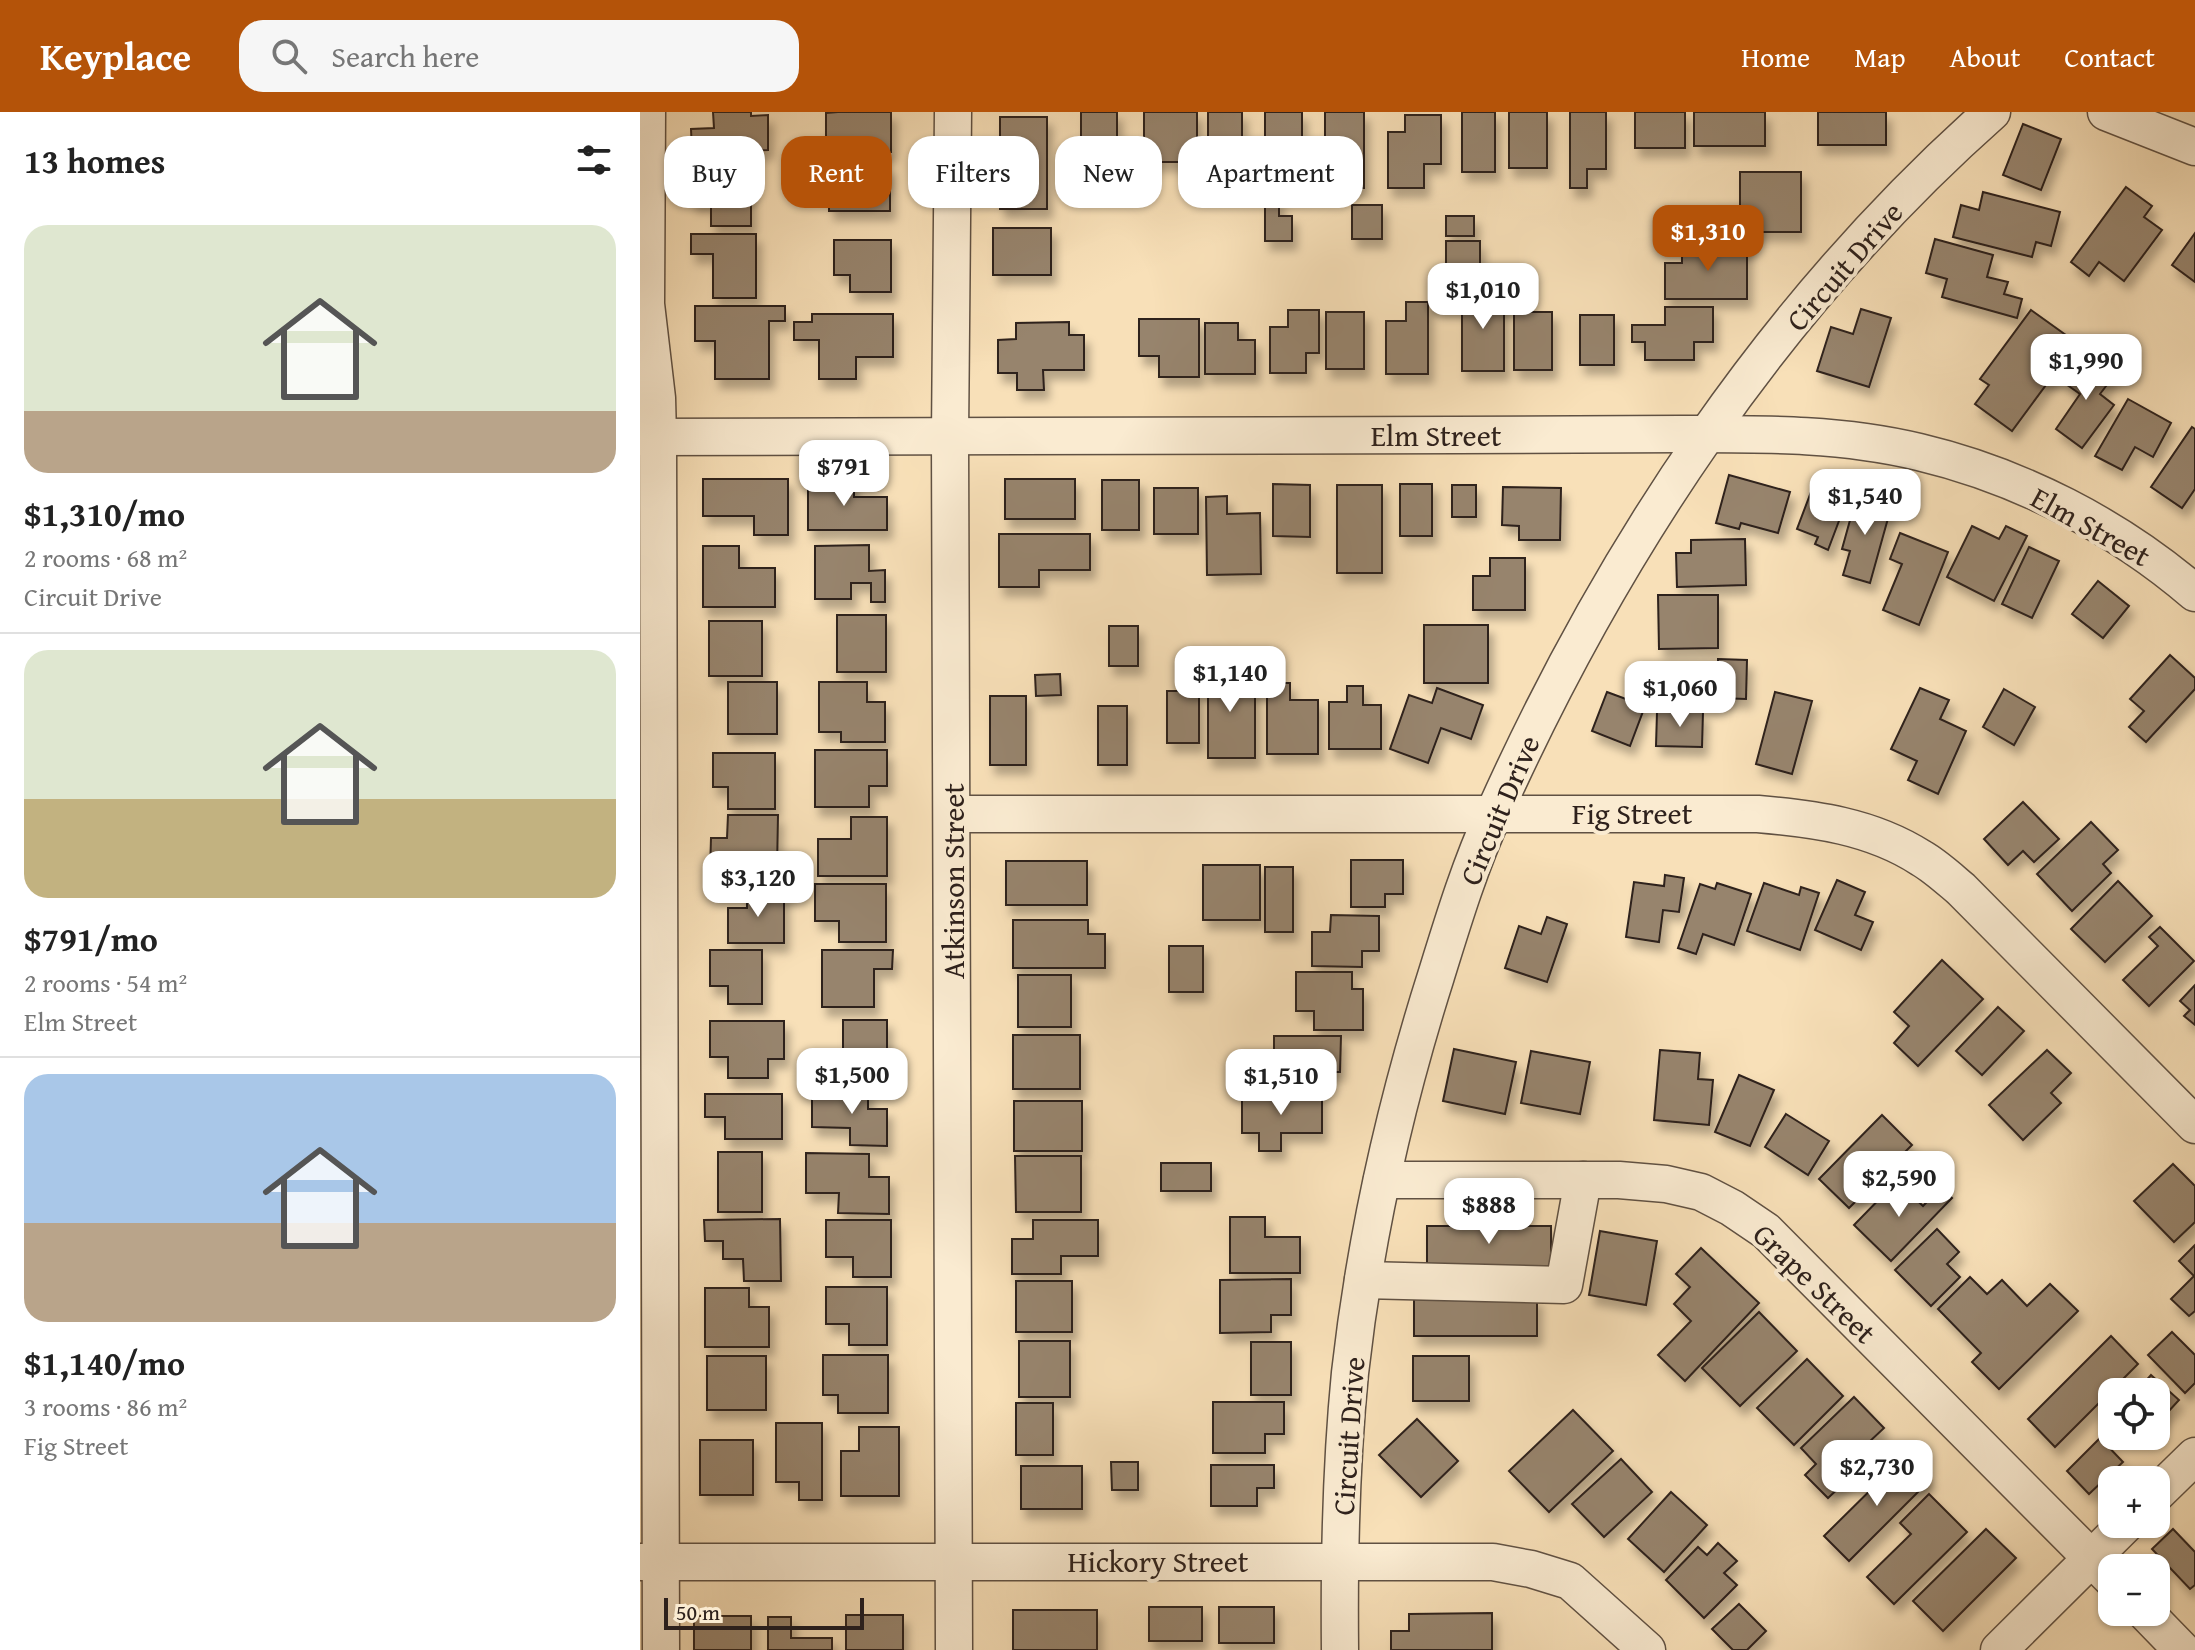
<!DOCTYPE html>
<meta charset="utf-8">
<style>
:root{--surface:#fff;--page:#f6f6f6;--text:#222;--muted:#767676;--line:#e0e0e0;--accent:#b45309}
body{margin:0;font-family:"Gentium Book Plus",serif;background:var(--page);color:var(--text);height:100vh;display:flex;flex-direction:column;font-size:30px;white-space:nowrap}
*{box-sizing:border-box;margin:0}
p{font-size:26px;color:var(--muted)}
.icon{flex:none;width:44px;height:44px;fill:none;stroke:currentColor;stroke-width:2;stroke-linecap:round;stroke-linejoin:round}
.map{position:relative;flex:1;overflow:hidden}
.panel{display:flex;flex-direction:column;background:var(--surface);width:640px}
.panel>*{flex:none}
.guide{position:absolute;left:24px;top:24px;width:760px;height:72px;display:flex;gap:16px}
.controls{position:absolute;left:1458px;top:1266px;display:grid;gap:16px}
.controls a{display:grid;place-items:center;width:72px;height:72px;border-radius:16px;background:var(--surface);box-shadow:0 2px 6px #0004;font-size:40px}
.scale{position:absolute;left:24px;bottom:20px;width:200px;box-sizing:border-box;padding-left:8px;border:4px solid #2e211c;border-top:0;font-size:22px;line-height:28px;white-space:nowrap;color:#2e211c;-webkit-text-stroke:6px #faebd1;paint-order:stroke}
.price{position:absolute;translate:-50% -68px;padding:0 18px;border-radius:16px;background:#fff;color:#222;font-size:26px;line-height:52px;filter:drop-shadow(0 2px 4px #0008)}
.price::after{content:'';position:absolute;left:50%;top:48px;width:24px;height:18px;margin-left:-12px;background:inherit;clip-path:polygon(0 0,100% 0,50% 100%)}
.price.active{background:var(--accent);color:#fff}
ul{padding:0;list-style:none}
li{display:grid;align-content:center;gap:16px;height:424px;padding:0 24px}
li+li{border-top:2px solid var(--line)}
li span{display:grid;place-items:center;height:248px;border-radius:24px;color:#555}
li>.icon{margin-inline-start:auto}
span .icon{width:144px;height:144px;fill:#fffc;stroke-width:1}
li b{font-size:34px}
h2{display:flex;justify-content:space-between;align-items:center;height:96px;padding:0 24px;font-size:34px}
.tag{padding:0 28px;border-radius:24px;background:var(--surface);box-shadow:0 2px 6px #0004;font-size:28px;line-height:72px}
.tag.active{background:var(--accent);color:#fff}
header{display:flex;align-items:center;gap:48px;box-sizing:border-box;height:112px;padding:0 40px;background:var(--accent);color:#fff}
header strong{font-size:38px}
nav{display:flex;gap:44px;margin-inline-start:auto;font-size:28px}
.search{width:560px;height:72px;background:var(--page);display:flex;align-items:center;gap:20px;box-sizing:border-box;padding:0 28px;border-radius:24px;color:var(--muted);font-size:30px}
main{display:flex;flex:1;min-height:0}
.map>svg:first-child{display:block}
</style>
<header>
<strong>Keyplace</strong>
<div class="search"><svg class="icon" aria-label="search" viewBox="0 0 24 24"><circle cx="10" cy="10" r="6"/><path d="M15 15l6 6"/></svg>Search here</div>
<nav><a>Home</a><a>Map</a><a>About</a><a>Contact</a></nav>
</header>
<main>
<section class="panel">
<h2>13 homes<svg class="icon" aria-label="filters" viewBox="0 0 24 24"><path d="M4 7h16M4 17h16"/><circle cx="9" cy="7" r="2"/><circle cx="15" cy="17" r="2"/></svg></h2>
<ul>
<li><span style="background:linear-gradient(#dfe7d0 75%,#b9a48a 0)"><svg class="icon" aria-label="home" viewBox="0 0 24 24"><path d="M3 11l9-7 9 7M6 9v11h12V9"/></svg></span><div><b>$1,310/mo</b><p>2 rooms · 68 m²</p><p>Circuit Drive</p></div></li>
<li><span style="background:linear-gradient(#dfe7d0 60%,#c2b280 0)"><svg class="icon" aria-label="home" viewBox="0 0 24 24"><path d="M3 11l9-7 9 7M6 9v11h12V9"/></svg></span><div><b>$791/mo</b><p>2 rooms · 54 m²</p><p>Elm Street</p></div></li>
<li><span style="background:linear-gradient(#a9c7e8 60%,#b9a48a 0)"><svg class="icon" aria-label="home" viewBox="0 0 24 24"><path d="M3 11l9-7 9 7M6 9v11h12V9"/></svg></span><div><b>$1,140/mo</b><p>3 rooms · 86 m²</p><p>Fig Street</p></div></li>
</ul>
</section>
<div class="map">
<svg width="1555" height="1538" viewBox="0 0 1555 1538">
<defs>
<filter id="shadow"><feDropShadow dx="5" dy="9" stdDeviation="4" flood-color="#0004"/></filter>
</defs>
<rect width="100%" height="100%" fill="#f8e0b8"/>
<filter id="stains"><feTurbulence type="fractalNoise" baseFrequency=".0025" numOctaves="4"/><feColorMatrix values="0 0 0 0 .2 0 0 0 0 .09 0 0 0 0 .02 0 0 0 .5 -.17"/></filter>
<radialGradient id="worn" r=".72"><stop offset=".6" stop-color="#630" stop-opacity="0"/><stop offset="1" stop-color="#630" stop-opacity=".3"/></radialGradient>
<g fill="#97846d" stroke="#2e211c" stroke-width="2" filter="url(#shadow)">
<polygon points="73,0 111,0 111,4 128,3 128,38 52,40 51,17 74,16"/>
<polygon points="198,0 251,0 251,40 186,40 186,1"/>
<polygon points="441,0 477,0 477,28 494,28 494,67 441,67"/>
<rect x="504" y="0" width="53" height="50"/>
<rect x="568" y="0" width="34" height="54"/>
<rect x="625" y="0" width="37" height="47"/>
<rect x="685" y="0" width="39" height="76"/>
<rect x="822" y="0" width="33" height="60"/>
<rect x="869" y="0" width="38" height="56"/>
<polygon points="930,0 966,0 966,57 947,57 947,76 930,76"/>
<rect x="995" y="0" width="50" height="36"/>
<rect x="1054" y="0" width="71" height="34"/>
<rect x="1178" y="0" width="68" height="33"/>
<polygon points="765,3 801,3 801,52 784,52 784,76 748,76 748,20 765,20"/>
<rect x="360" y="5" width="47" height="92"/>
<polygon points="1383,12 1421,27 1401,78 1363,63"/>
<polygon points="51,52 91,52 91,74 111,74 111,114 71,114 71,91 51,91"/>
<rect x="189" y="54" width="61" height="45"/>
<rect x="1100" y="60" width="61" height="60"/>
<polygon points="1486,75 1512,94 1504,105 1522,118 1484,169 1459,150 1449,164 1431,150"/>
<polygon points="1343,80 1420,100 1411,134 1396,130 1392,145 1313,125 1321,93 1339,98"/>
<polygon points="625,86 639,86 639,104 652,104 652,129 625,129"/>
<rect x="712" y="93" width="30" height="34"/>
<rect x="806" y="104" width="28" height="20"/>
<rect x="353" y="116" width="58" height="47"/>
<polygon points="1555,121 1555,170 1532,153"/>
<polygon points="51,122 116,122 116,186 73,186 73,142 51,142"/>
<polygon points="1295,127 1353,143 1347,165 1368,170 1364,182 1382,187 1377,206 1302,185 1307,167 1286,161"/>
<polygon points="194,128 251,128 251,180 210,180 210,163 194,163"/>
<rect x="806" y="129" width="34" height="32"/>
<polygon points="1042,133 1107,133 1107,187 1025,187 1025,151 1042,151"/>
<polygon points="864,179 864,259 822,259 822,180"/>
<polygon points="766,190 788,190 788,262 746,262 746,209 766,209"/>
<polygon points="55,194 145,194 145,209 129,209 129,267 75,267 75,229 55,229"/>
<polygon points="1025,195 1073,195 1073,230 1054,230 1054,248 1005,248 1005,230 992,230 992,213 1025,213"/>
<polygon points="1221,197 1251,206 1229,275 1177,259 1191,215 1213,222"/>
<polygon points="648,198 679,198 679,241 666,241 666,261 630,261 630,215 648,215"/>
<polygon points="1391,198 1437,231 1372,319 1335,292 1349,273 1340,267"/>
<rect x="686" y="200" width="38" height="57"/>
<rect x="874" y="200" width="38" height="58"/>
<polygon points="172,202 253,202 253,245 216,245 216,267 179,267 179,228 154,228 154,210 172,210"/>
<rect x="940" y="203" width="34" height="50"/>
<polygon points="499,207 559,207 559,265 519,265 519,244 499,244"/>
<polygon points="429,210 429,223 444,223 444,258 403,258 404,278 377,278 377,261 358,261 358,228 376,227 376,211"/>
<polygon points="565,211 598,211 598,228 615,228 615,262 565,262"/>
<polygon points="1443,243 1473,265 1460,282 1474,293 1442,336 1416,317 1440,282 1423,270"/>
<polygon points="1488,287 1531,311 1513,345 1495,335 1482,358 1455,344"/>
<polygon points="1552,315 1555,317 1555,377 1542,396 1511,375"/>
<polygon points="1089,363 1150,380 1138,421 1101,411 1099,417 1076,411"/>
<polygon points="1177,364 1211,377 1188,438 1175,432 1178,425 1157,417"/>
<polygon points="63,367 148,367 148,423 114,423 114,404 63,404"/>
<rect x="365" y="367" width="70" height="40"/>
<polygon points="168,368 214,368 214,385 247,385 247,418 168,418"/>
<rect x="462" y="368" width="37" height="50"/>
<polygon points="633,372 670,373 670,425 633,424"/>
<rect x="760" y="372" width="32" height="52"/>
<rect x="697" y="373" width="45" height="88"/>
<rect x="812" y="373" width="24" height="32"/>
<polygon points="863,375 921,376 920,428 879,428 879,414 862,413"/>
<rect x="514" y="376" width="44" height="46"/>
<polygon points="1217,383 1252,392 1230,471 1203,463 1210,439 1202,437"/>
<polygon points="587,384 587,402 620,401 621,462 567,463 566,385"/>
<polygon points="1332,414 1359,427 1366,414 1387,424 1354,489 1307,465"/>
<polygon points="1260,421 1308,440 1279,513 1243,498 1262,452 1250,447"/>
<polygon points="359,422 450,422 450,458 399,458 399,475 359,475"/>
<polygon points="1105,427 1106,473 1037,475 1036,441 1051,441 1051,428"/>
<polygon points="229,433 229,459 245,458 245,490 231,490 231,471 211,471 211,487 175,487 175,434"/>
<polygon points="63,434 99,434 99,456 135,456 135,495 63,495"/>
<polygon points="1389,435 1419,449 1392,506 1362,492"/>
<polygon points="850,446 885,446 885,498 833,498 833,464 850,464"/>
<polygon points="1458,469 1489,494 1463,526 1432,502"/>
<polygon points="1018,483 1078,483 1078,536 1019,537"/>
<rect x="197" y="503" width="49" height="57"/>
<rect x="69" y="509" width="53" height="55"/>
<rect x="784" y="513" width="64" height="58"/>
<rect x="469" y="514" width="29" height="40"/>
<polygon points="1530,543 1555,566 1555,577 1506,630 1489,615 1504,599 1490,587"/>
<polygon points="1078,547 1107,548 1106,587 1078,586"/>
<polygon points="568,552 597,552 597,573 615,573 615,646 568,646"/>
<polygon points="420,562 421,583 396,584 395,563"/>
<rect x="88" y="570" width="49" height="52"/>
<polygon points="179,570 227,570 227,590 245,590 245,630 201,630 201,620 179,620"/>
<polygon points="627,571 650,571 650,588 678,588 678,642 627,642"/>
<polygon points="707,574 723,574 723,593 741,593 741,637 689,637 689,590 707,590"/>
<polygon points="797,576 843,593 831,627 801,616 788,651 750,637 769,583 792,591"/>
<polygon points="1280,576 1309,588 1300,607 1326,619 1298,682 1268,668 1277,649 1251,637"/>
<polygon points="1364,577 1395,595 1374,633 1343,615"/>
<rect x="527" y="579" width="32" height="52"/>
<polygon points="967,580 1005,594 990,634 952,619"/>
<polygon points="1135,580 1172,589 1152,662 1116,652"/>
<rect x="350" y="584" width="36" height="69"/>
<rect x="458" y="594" width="29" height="59"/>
<polygon points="1017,600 1063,600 1062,635 1016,634"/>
<polygon points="175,638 247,638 247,674 229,674 229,695 175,695"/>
<polygon points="73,641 135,641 135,697 88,697 88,675 73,675"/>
<polygon points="1383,690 1419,727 1394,750 1383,739 1368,753 1344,727"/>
<polygon points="88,703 138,703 137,757 104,756 104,741 86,741 86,760 70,760 71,726 87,726"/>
<polygon points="211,705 247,705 247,764 178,764 178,727 211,727"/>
<polygon points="1451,710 1478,738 1463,752 1471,761 1432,799 1397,762"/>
<polygon points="711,748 763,748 763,782 745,782 745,795 711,795"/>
<rect x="366" y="749" width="81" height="44"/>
<rect x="563" y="753" width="57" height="55"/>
<rect x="625" y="755" width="28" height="65"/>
<polygon points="1025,763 1044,766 1039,800 1023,798 1019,830 986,825 994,770 1024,774"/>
<polygon points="1197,768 1225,780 1215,803 1233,810 1221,838 1175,818"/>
<polygon points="1478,769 1512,804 1465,850 1431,817"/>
<polygon points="1077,771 1111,782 1094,833 1063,822 1056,842 1038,836 1060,772 1075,777"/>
<polygon points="1124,771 1159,783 1161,775 1179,781 1160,838 1107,819"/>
<polygon points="175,772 246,772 246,830 199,830 199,809 175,809"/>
<polygon points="107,779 144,779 144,831 88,831 88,796 107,796"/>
<polygon points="691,803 739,804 739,839 722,839 722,855 672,854 672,820 690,820"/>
<polygon points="907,805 927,812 907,870 865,856 879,814 901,822"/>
<polygon points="373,808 448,808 448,822 465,822 465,856 373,856"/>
<polygon points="1520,815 1554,849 1509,894 1483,868 1518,834 1509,825"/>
<rect x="529" y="834" width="34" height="46"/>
<polygon points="70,838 122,838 122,892 88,892 88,874 70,874"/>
<polygon points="182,838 253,838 252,857 234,857 234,895 182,895"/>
<polygon points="1302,848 1343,887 1278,954 1254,931 1269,914 1254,900"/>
<polygon points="656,860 712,860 712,877 723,877 723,918 674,918 674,899 656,899"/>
<rect x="378" y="863" width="53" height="52"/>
<polygon points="1555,873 1555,913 1544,904 1550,898 1540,889"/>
<polygon points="1358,895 1384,919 1342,963 1316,939"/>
<rect x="203" y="908" width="44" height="57"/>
<polygon points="70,909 144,909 144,947 128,947 128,966 88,966 88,945 70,945"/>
<rect x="373" y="923" width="67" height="54"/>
<polygon points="634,924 701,924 700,960 668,960 667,978 634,978"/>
<polygon points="814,937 876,950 865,1002 803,989"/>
<polygon points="1020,938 1060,941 1058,967 1073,968 1069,1013 1014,1008"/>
<polygon points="1407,938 1431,961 1411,981 1421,991 1383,1028 1349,993"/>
<polygon points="891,939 950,950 940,1002 881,991"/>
<polygon points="1099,963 1134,978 1110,1034 1075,1020"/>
<polygon points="197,976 228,976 228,997 247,997 247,1034 210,1033 210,1016 172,1015 172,984 197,984"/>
<polygon points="65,982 142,982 142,1027 85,1027 85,1005 65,1005"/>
<polygon points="602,983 682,983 682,1021 641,1021 641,1039 619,1039 619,1021 602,1021"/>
<rect x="374" y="989" width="68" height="50"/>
<polygon points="1146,1002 1189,1029 1168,1063 1125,1035"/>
<polygon points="1242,1003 1272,1033 1209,1096 1179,1067"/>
<rect x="78" y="1040" width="44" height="60"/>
<polygon points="166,1041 229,1042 229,1065 249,1065 249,1102 198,1101 199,1081 166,1081"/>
<polygon points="375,1044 441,1044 441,1100 376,1100"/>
<rect x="521" y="1051" width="50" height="28"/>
<polygon points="1533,1052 1555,1074 1555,1110 1534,1130 1494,1089"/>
<polygon points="1257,1069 1283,1094 1301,1075 1312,1086 1251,1149 1214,1113"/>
<polygon points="590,1105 625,1105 625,1125 660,1125 660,1161 590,1161"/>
<polygon points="140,1107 141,1169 104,1169 103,1147 83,1147 83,1129 65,1129 64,1108"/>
<polygon points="186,1108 251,1108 251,1165 213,1165 213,1145 186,1145"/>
<polygon points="393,1108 458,1108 458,1144 421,1144 421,1162 372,1162 372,1127 393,1127"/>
<rect x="787" y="1114" width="124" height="41"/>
<polygon points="1297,1117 1319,1140 1307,1152 1320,1165 1291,1194 1255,1158"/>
<polygon points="960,1119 1017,1129 1006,1193 949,1183"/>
<polygon points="1555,1133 1555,1199 1549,1204 1531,1187 1554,1164 1539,1149"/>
<polygon points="1061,1136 1119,1191 1045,1269 1018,1243 1051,1209 1034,1192 1050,1175 1036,1162"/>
<polygon points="1330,1165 1347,1182 1362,1168 1387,1194 1410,1172 1438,1199 1359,1277 1332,1250 1341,1241 1298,1197"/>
<polygon points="651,1167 651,1203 631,1203 631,1220 580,1221 580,1168"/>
<rect x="376" y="1169" width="56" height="51"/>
<polygon points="186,1175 247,1175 247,1233 209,1233 209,1212 186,1212"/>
<polygon points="65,1176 109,1176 109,1195 129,1195 129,1235 65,1235"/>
<rect x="774" y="1185" width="123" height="39"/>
<polygon points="1119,1200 1157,1239 1100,1294 1062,1256"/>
<polygon points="1532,1220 1555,1243 1555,1271 1545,1281 1508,1243"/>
<polygon points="1471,1224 1498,1252 1415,1335 1388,1307"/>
<rect x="379" y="1229" width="51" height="56"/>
<rect x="611" y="1230" width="40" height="53"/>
<polygon points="183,1243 248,1243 248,1301 198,1301 198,1283 183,1283"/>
<rect x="67" y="1244" width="59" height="54"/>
<rect x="773" y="1244" width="56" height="45"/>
<polygon points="1167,1247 1203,1284 1154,1333 1117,1296"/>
<polygon points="1511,1263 1539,1288 1516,1313 1516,1280 1496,1280"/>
<polygon points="1214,1285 1244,1316 1210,1348 1219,1357 1188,1386 1165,1363 1176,1352 1161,1336"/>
<polygon points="573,1290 644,1290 644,1322 625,1322 625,1341 573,1341"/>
<rect x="376" y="1291" width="37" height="52"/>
<polygon points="933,1298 973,1339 909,1400 869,1359"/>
<polygon points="777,1307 818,1349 781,1385 739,1343"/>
<polygon points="136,1311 182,1311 182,1388 159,1388 159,1370 136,1370"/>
<polygon points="219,1315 259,1315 259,1384 201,1384 201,1339 219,1339"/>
<polygon points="1460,1326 1483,1350 1449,1382 1427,1359"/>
<rect x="60" y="1328" width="53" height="55"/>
<polygon points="1265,1344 1290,1368 1209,1449 1184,1424"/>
<polygon points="981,1347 1012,1380 964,1425 932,1392"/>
<polygon points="471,1350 498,1350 498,1378 472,1378"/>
<polygon points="571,1353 634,1353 634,1376 617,1376 617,1394 571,1394"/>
<rect x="381" y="1354" width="61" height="43"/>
<polygon points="1031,1380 1067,1413 1024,1460 988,1427"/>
<polygon points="1289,1382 1327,1420 1254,1492 1227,1465 1271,1422 1260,1411"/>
<polygon points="1346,1417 1376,1446 1303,1519 1273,1489"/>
<polygon points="1533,1417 1555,1440 1555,1473 1550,1477 1512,1437"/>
<polygon points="1078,1431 1097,1449 1084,1461 1097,1473 1064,1506 1026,1468 1058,1435 1067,1443"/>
<polygon points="1099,1492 1126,1519 1107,1538 1093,1538 1072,1517"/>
<rect x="509" y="1495" width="53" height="34"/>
<rect x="579" y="1495" width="55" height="36"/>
<rect x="373" y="1498" width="84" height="40"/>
<polygon points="852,1501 852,1538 751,1538 751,1519 769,1519 769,1502"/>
<rect x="206" y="1503" width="57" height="35"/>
<rect x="54" y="1504" width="57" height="34"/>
<polygon points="128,1505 151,1505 151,1526 192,1526 192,1538 128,1538"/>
</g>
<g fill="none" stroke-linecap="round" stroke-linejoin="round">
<defs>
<g id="minor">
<polyline points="7,0 6,192 17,286 18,325 21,1538"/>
<polyline points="313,0 310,324 314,1538"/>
<polyline points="1466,0 1555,35"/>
<path d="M0 325C272 324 544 323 816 323 891 322 966 322 1041 322 1121 322 1201 321 1279 340 1380 364 1477 414 1555 481"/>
<path d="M313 702H1118C1175 707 1231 714 1281 746 1295 754 1308 766 1321 777L1555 1013"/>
<polyline points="742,1068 979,1068 1026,1072 1061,1080 1092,1096 1126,1119 1472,1467"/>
<polyline points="723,1168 924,1173 943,1068"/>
<polyline points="1516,1382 1555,1344"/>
<polyline points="0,1450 853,1450 891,1457 930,1469 1007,1538"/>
<polyline points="1505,1500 1542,1538"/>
<path d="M700 1538C699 1446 701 1353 710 1261 725 1127 755 993 796 864 813 809 830 753 854 701 972 438 1135 192 1352 0"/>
<polyline points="1359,1538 1486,1412"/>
</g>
</defs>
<use href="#minor" stroke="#605143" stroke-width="39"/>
<use href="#minor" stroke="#faebd1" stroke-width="36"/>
</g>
<g text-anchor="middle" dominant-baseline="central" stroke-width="8" stroke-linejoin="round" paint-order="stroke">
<g font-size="30" fill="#2e211c" stroke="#faebd1">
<text transform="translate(1204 154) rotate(-49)">Circuit Drive</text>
<text x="796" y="323">Elm Street</text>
<text transform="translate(1451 414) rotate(29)">Elm Street</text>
<text transform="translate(859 698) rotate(-67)">Circuit Drive</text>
<text x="992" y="701">Fig Street</text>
<text transform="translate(313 769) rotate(-90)">Atkinson Street</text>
<text transform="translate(1175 1171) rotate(44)">Grape Street</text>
<text transform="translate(708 1324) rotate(-86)">Circuit Drive</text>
<text x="518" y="1449">Hickory Street</text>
</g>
</g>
<rect width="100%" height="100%" filter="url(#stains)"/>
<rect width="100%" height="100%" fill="url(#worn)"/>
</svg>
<div class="controls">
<a><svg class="icon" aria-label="locate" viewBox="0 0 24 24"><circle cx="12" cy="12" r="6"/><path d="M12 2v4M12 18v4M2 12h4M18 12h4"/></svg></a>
<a>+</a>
<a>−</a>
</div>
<div class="scale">50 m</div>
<b class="price active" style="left:1068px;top:161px">$1,310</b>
<b class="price" style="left:843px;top:219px">$1,010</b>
<b class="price" style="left:1446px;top:290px">$1,990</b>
<b class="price" style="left:204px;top:396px">$791</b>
<b class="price" style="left:1225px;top:425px">$1,540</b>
<b class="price" style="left:590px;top:602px">$1,140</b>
<b class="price" style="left:1040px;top:617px">$1,060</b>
<b class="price" style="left:118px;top:807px">$3,120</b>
<b class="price" style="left:212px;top:1004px">$1,500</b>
<b class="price" style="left:641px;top:1005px">$1,510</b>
<b class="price" style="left:1259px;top:1107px">$2,590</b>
<b class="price" style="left:849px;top:1134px">$888</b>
<b class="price" style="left:1237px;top:1396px">$2,730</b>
<div class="guide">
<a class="tag">Buy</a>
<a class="tag active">Rent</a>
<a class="tag">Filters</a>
<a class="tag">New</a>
<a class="tag">Apartment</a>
</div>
</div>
</main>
